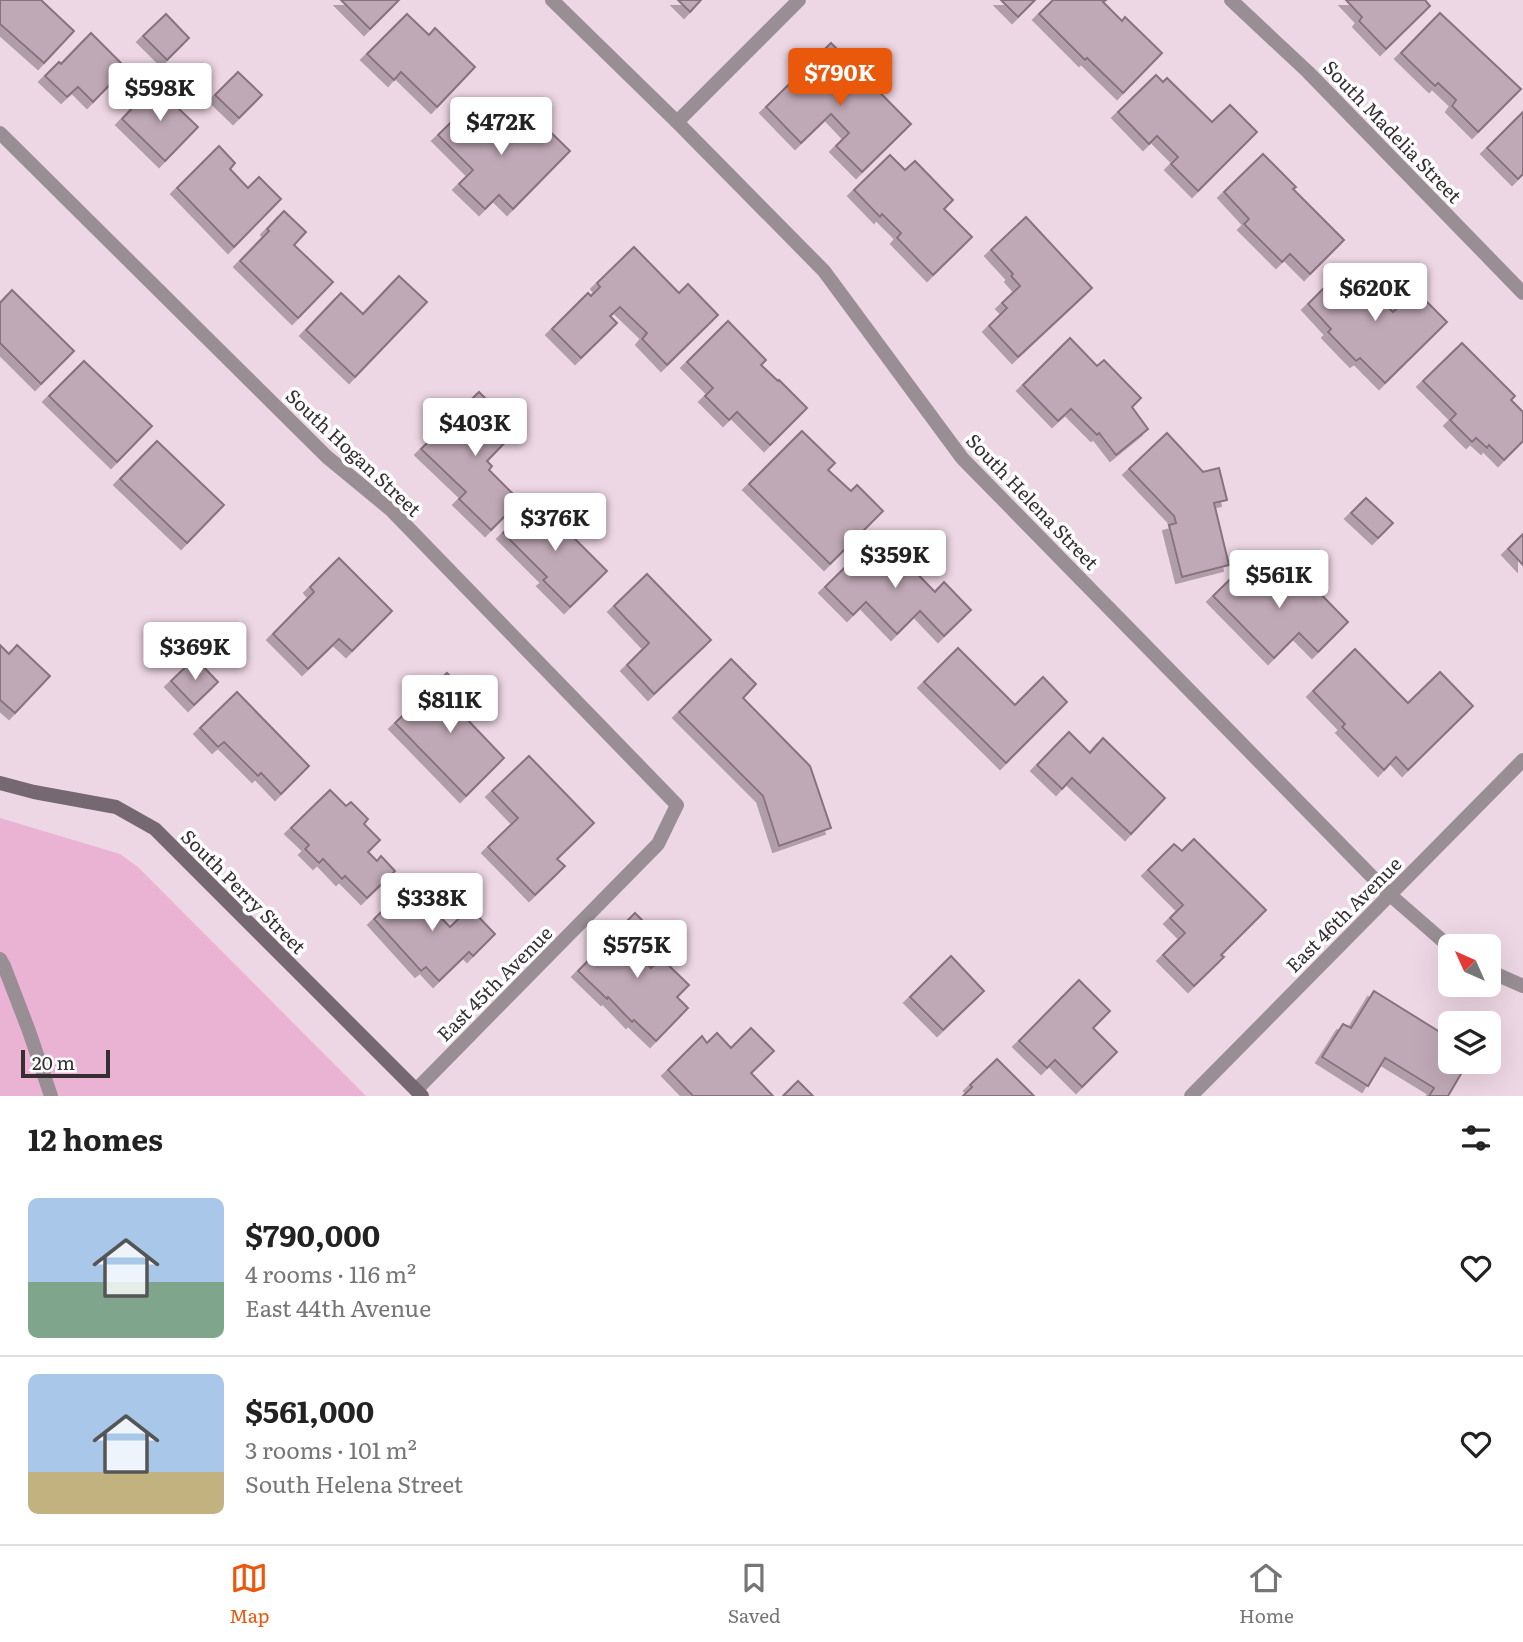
<!DOCTYPE html>
<meta charset="utf-8">
<style>
:root{--surface:#fff;--page:#f6f6f6;--text:#222;--muted:#767676;--line:#e0e0e0;--accent:#ea580c}
body{margin:0;font-family:Literata,serif;background:var(--page);color:var(--text);height:100vh;display:flex;flex-direction:column;font-size:26px;white-space:nowrap}
*{box-sizing:border-box;margin:0}
p{font-size:23px;color:var(--muted)}
.icon{flex:none;width:38px;height:38px;fill:none;stroke:currentColor;stroke-width:2;stroke-linecap:round;stroke-linejoin:round}
.map{position:relative;height:1096px;overflow:hidden}
.side{display:flex;flex-direction:column;background:var(--surface);flex:1}
.side>*{flex:none}
.needle{width:46px;rotate:315deg}
.buttons{position:absolute;left:1438px;top:934px;display:grid;gap:14px}
.buttons a{display:grid;place-items:center;width:63px;height:63px;border-radius:10px;background:var(--surface);box-shadow:0 7px 28px #0002;font-size:35px}
.scale{position:absolute;left:21px;bottom:18px;width:89px;box-sizing:border-box;padding-left:7px;border:4px solid #372e33;border-top:0;font-size:19px;line-height:24px;white-space:nowrap;color:#372e33;-webkit-text-stroke:5px #fff;paint-order:stroke}
.price{position:absolute;translate:-50% -60px;padding:0 16px;border-radius:7px;background:#fff;color:#222;font-size:23px;line-height:46px;filter:drop-shadow(0 2px 4px #0008)}
.price::after{content:'';position:absolute;left:50%;top:42px;width:21px;height:16px;margin-left:-10px;background:inherit;clip-path:polygon(0 0,100% 0,50% 100%)}
.price.on{background:var(--accent);color:#fff}
ul{padding:0;list-style:none}
li{display:flex;align-items:center;gap:21px;height:175px;padding:0 28px}
li+li{border-top:2px solid var(--line)}
li span{display:grid;place-items:center;flex:none;width:196px;height:140px;border-radius:10px;color:#555}
li>.icon{margin-inline-start:auto}
span .icon{width:84px;height:84px;fill:#fffc;stroke-width:1}
li b{font-size:30px}
h2{display:flex;justify-content:space-between;align-items:center;height:84px;padding:0 28px;font-size:30px}
.tab-bar{display:flex;justify-content:space-around;align-items:center;height:98px;border-top:2px solid var(--line);background:var(--surface);font-size:19px;color:var(--muted)}
.tab-bar a{display:grid;justify-items:center;gap:4px}
.tab-bar .on{color:var(--accent)}
.map>svg:first-child{display:block}
</style>
<div class="map">
<svg width="1523" height="1096" viewBox="0 0 1523 1096">
<defs>
<filter id="shadow"><feDropShadow dx="-6" dy="6" stdDeviation="0" flood-color="#0004"/></filter>
</defs>
<rect width="100%" height="100%" fill="#eed7e4"/>
<polygon fill="#eab3d4" points="0,818 120,854 138,867 366,1096 0,1096"/>
<g fill="#c0a9b6" stroke="#87727e" stroke-width="2" filter="url(#shadow)">
<polygon points="0,0 41,0 74,31 44,63 0,24"/>
<polygon points="341,0 399,0 370,29"/>
<polygon points="678,0 701,0 690,12"/>
<polygon points="1001,0 1035,0 1018,17"/>
<polygon points="1053,0 1106,0 1103,2 1122,21 1125,17 1162,53 1123,93 1087,58 1085,60 1039,14"/>
<polygon points="1346,0 1425,0 1430,6 1386,49 1359,21 1362,17"/>
<polygon points="1440,13 1521,89 1478,132 1452,106 1456,100 1438,83 1435,86 1401,53"/>
<polygon points="166,14 189,38 167,60 143,36"/>
<polygon points="407,14 429,35 435,28 475,67 437,107 401,72 394,80 367,54"/>
<polygon points="91,33 126,68 93,102 78,87 67,97 45,76 59,62 61,64"/>
<polygon points="831,43 911,124 862,172 836,146 849,133 831,114 801,143 766,107"/>
<polygon points="238,72 262,95 239,118 215,95"/>
<polygon points="1156,75 1163,82 1167,78 1212,122 1230,105 1257,132 1198,191 1171,164 1178,157 1157,136 1149,144 1118,112"/>
<polygon points="154,85 198,127 165,161 122,119"/>
<polygon points="473,101 515,142 538,120 570,151 513,209 499,195 485,209 459,184 473,170 438,135"/>
<polygon points="1523,112 1523,174 1518,179 1487,148"/>
<polygon points="219,146 235,163 230,169 248,188 259,177 281,199 234,247 177,188"/>
<polygon points="1263,154 1296,187 1293,189 1344,240 1310,274 1290,254 1282,262 1244,224 1249,219 1224,192"/>
<polygon points="890,155 905,170 915,161 953,200 944,209 972,237 933,275 897,238 901,233 882,214 880,217 854,190"/>
<polygon points="284,211 306,232 294,245 333,282 298,318 240,261 269,231 267,229"/>
<polygon points="1026,217 1092,288 1018,357 989,326 1007,308 1002,303 1020,286 1011,276 1013,274 991,250"/>
<polygon points="634,247 679,293 688,284 718,315 667,365 642,339 647,333 620,307 610,316 617,323 581,358 552,329 588,293 591,296 600,287 597,283"/>
<polygon points="1347,265 1393,312 1415,290 1447,322 1385,383 1360,358 1356,361 1328,332 1331,329 1308,304"/>
<polygon points="399,276 427,302 355,377 306,330 341,293 363,314"/>
<polygon points="12,290 74,351 41,384 0,343 0,303"/>
<polygon points="728,321 766,360 761,365 778,381 779,380 807,408 770,445 737,412 729,420 705,396 713,388 687,362"/>
<polygon points="1070,338 1097,366 1104,360 1141,398 1132,407 1148,429 1116,455 1099,433 1097,435 1071,409 1058,421 1023,385"/>
<polygon points="1462,343 1515,396 1511,400 1523,412 1523,441 1504,460 1489,445 1487,448 1476,438 1472,442 1450,420 1456,414 1423,381"/>
<polygon points="84,361 152,426 117,462 49,396"/>
<polygon points="479,392 517,430 487,461 492,466 489,470 520,501 491,530 459,499 466,492 421,449"/>
<polygon points="802,431 835,463 828,470 851,491 857,485 883,511 830,564 749,484"/>
<polygon points="1167,433 1203,472 1219,468 1227,500 1214,503 1229,565 1182,577 1169,525 1176,523 1174,516 1129,469"/>
<polygon points="157,441 224,505 187,543 120,479"/>
<polygon points="1366,498 1393,523 1378,538 1351,513"/>
<polygon points="536,500 607,571 570,607 543,580 547,577 503,533"/>
<polygon points="880,533 903,557 902,558 935,592 944,582 971,610 944,636 920,611 897,634 866,602 853,615 825,587"/>
<polygon points="1523,534 1523,565 1508,549"/>
<polygon points="339,558 392,611 352,651 339,639 308,669 273,634 314,592 310,587"/>
<polygon points="1251,559 1285,593 1303,576 1348,622 1318,652 1299,633 1274,658 1213,596"/>
<polygon points="647,574 711,640 654,694 627,665 649,643 614,606"/>
<polygon points="0,645 9,654 17,645 50,676 15,713 0,700"/>
<polygon points="958,648 1015,705 1043,677 1067,702 1006,763 924,682"/>
<polygon points="1355,649 1408,703 1440,672 1473,706 1408,770 1396,757 1384,770 1342,727 1345,724 1313,691"/>
<polygon points="195,658 218,682 194,705 171,681"/>
<polygon points="731,659 756,684 743,698 810,766 831,828 779,846 763,796 679,712"/>
<polygon points="447,673 475,702 462,714 504,758 466,796 395,723"/>
<polygon points="237,692 309,766 281,794 261,773 258,776 224,742 218,747 200,728"/>
<polygon points="1069,732 1090,753 1103,738 1165,798 1131,834 1072,778 1062,789 1037,765"/>
<polygon points="529,756 594,823 557,859 565,866 535,895 488,847 518,818 492,791"/>
<polygon points="330,790 346,806 351,802 368,819 364,824 380,840 368,852 377,861 381,856 395,871 367,898 345,876 342,879 323,859 319,863 305,849 309,845 291,828"/>
<polygon points="1194,839 1266,910 1221,955 1224,957 1194,986 1163,955 1185,933 1170,918 1183,905 1148,870 1174,844 1182,851"/>
<polygon points="409,885 450,927 470,908 495,934 473,956 469,952 439,981 426,967 421,971 374,919"/>
<polygon points="635,913 656,934 637,954 651,968 661,958 689,985 677,997 688,1008 656,1041 634,1020 632,1022 608,997 607,999 578,971"/>
<polygon points="951,956 984,991 943,1030 910,997"/>
<polygon points="1079,980 1110,1011 1093,1028 1117,1052 1082,1087 1055,1060 1047,1068 1019,1041"/>
<polygon points="1374,991 1451,1039 1451,1062 1468,1062 1448,1096 1429,1096 1434,1088 1385,1058 1368,1086 1322,1057 1343,1024 1351,1028"/>
<polygon points="751,1028 774,1051 751,1073 773,1096 693,1096 668,1070 702,1036 707,1043 717,1033 731,1048"/>
<polygon points="997,1059 1034,1096 963,1096 972,1087 970,1085"/>
<polygon points="798,1081 813,1096 783,1096"/>
</g>
<g fill="none" stroke-linecap="round" stroke-linejoin="round">
<polyline stroke="#988e93" stroke-width="14" points="0,959 4,966 29,1031 51,1096"/>
<g stroke="#988e93" stroke-width="14">
<polyline points="552,0 677,122 824,271 962,458 1389,894 1451,948"/>
<polyline points="1231,0 1308,72 1523,293"/>
<polyline points="677,122 799,0"/>
<polyline points="0,133 327,457 390,509 677,805 658,844 416,1090"/>
<polyline points="1489,971 1523,986"/>
<polyline points="1191,1096 1523,760"/>
</g>
<polyline stroke="#766870" stroke-width="14" points="0,783 34,792 116,807 155,829 422,1096"/>
</g>
<g text-anchor="middle" dominant-baseline="central" stroke-width="7" stroke-linejoin="round" paint-order="stroke">
<g font-size="19" fill="#372e33" stroke="#fff">
<text transform="translate(1393 131) rotate(46)">South Madelia Street</text>
<text transform="translate(354 452) rotate(43)">South Hogan Street</text>
<text transform="translate(1033 501) rotate(46)">South Helena Street</text>
<text transform="translate(244 891) rotate(45)">South Perry Street</text>
<text transform="translate(1343 914) rotate(-45)">East 46th Avenue</text>
<text transform="translate(494 983) rotate(-45)">East 45th Avenue</text>
</g>
</g>
</svg>
<div class="buttons">
<a><svg class="needle" viewBox="-14 -14 28 28"><path d="M0-13l5 13h-10z" fill="#e53935"/><path d="M0 13l5-13h-10z" fill="#767676"/></svg></a>
<a><svg class="icon" aria-label="layers" viewBox="0 0 24 24"><path d="M12 4l9 5-9 5-9-5zM3 14l9 5 9-5"/></svg></a>
</div>
<div class="scale">20 m</div>
<b class="price on" style="left:840px;top:108px">$790K</b>
<b class="price" style="left:160px;top:123px">$598K</b>
<b class="price" style="left:501px;top:157px">$472K</b>
<b class="price" style="left:1375px;top:323px">$620K</b>
<b class="price" style="left:475px;top:458px">$403K</b>
<b class="price" style="left:555px;top:553px">$376K</b>
<b class="price" style="left:895px;top:590px">$359K</b>
<b class="price" style="left:1279px;top:610px">$561K</b>
<b class="price" style="left:195px;top:682px">$369K</b>
<b class="price" style="left:450px;top:735px">$811K</b>
<b class="price" style="left:432px;top:933px">$338K</b>
<b class="price" style="left:637px;top:980px">$575K</b>
</div>
<section class="side">
<h2>12 homes<svg class="icon" aria-label="filters" viewBox="0 0 24 24"><path d="M4 7h16M4 17h16"/><circle cx="9" cy="7" r="2"/><circle cx="15" cy="17" r="2"/></svg></h2>
<ul>
<li><span style="background:linear-gradient(#a9c7e8 60%,#7fa58c 0)"><svg class="icon" aria-label="home" viewBox="0 0 24 24"><path d="M3 11l9-7 9 7M6 9v11h12V9"/></svg></span><div><b>$790,000</b><p>4 rooms · 116 m²</p><p>East 44th Avenue</p></div><svg class="icon" aria-label="heart" viewBox="0 0 24 24"><path d="M12 20l-8-8c-3-5 5-10 8-4 3-6 11-1 8 4z"/></svg></li>
<li><span style="background:linear-gradient(#a9c7e8 70%,#c2b280 0)"><svg class="icon" aria-label="home" viewBox="0 0 24 24"><path d="M3 11l9-7 9 7M6 9v11h12V9"/></svg></span><div><b>$561,000</b><p>3 rooms · 101 m²</p><p>South Helena Street</p></div><svg class="icon" aria-label="heart" viewBox="0 0 24 24"><path d="M12 20l-8-8c-3-5 5-10 8-4 3-6 11-1 8 4z"/></svg></li>
</ul>
</section>
<nav class="tab-bar">
<a class="on"><svg class="icon" aria-label="map" viewBox="0 0 24 24"><path d="M3 6l6-2 6 2 6-2v14l-6 2-6-2-6 2zM9 4v14M15 6v14"/></svg>Map</a>
<a><svg class="icon" aria-label="saved" viewBox="0 0 24 24"><path d="M7 4h10v16l-5-4-5 4z"/></svg>Saved</a>
<a><svg class="icon" aria-label="home" viewBox="0 0 24 24"><path d="M3 11l9-7 9 7M6 9v11h12V9"/></svg>Home</a>
</nav>
